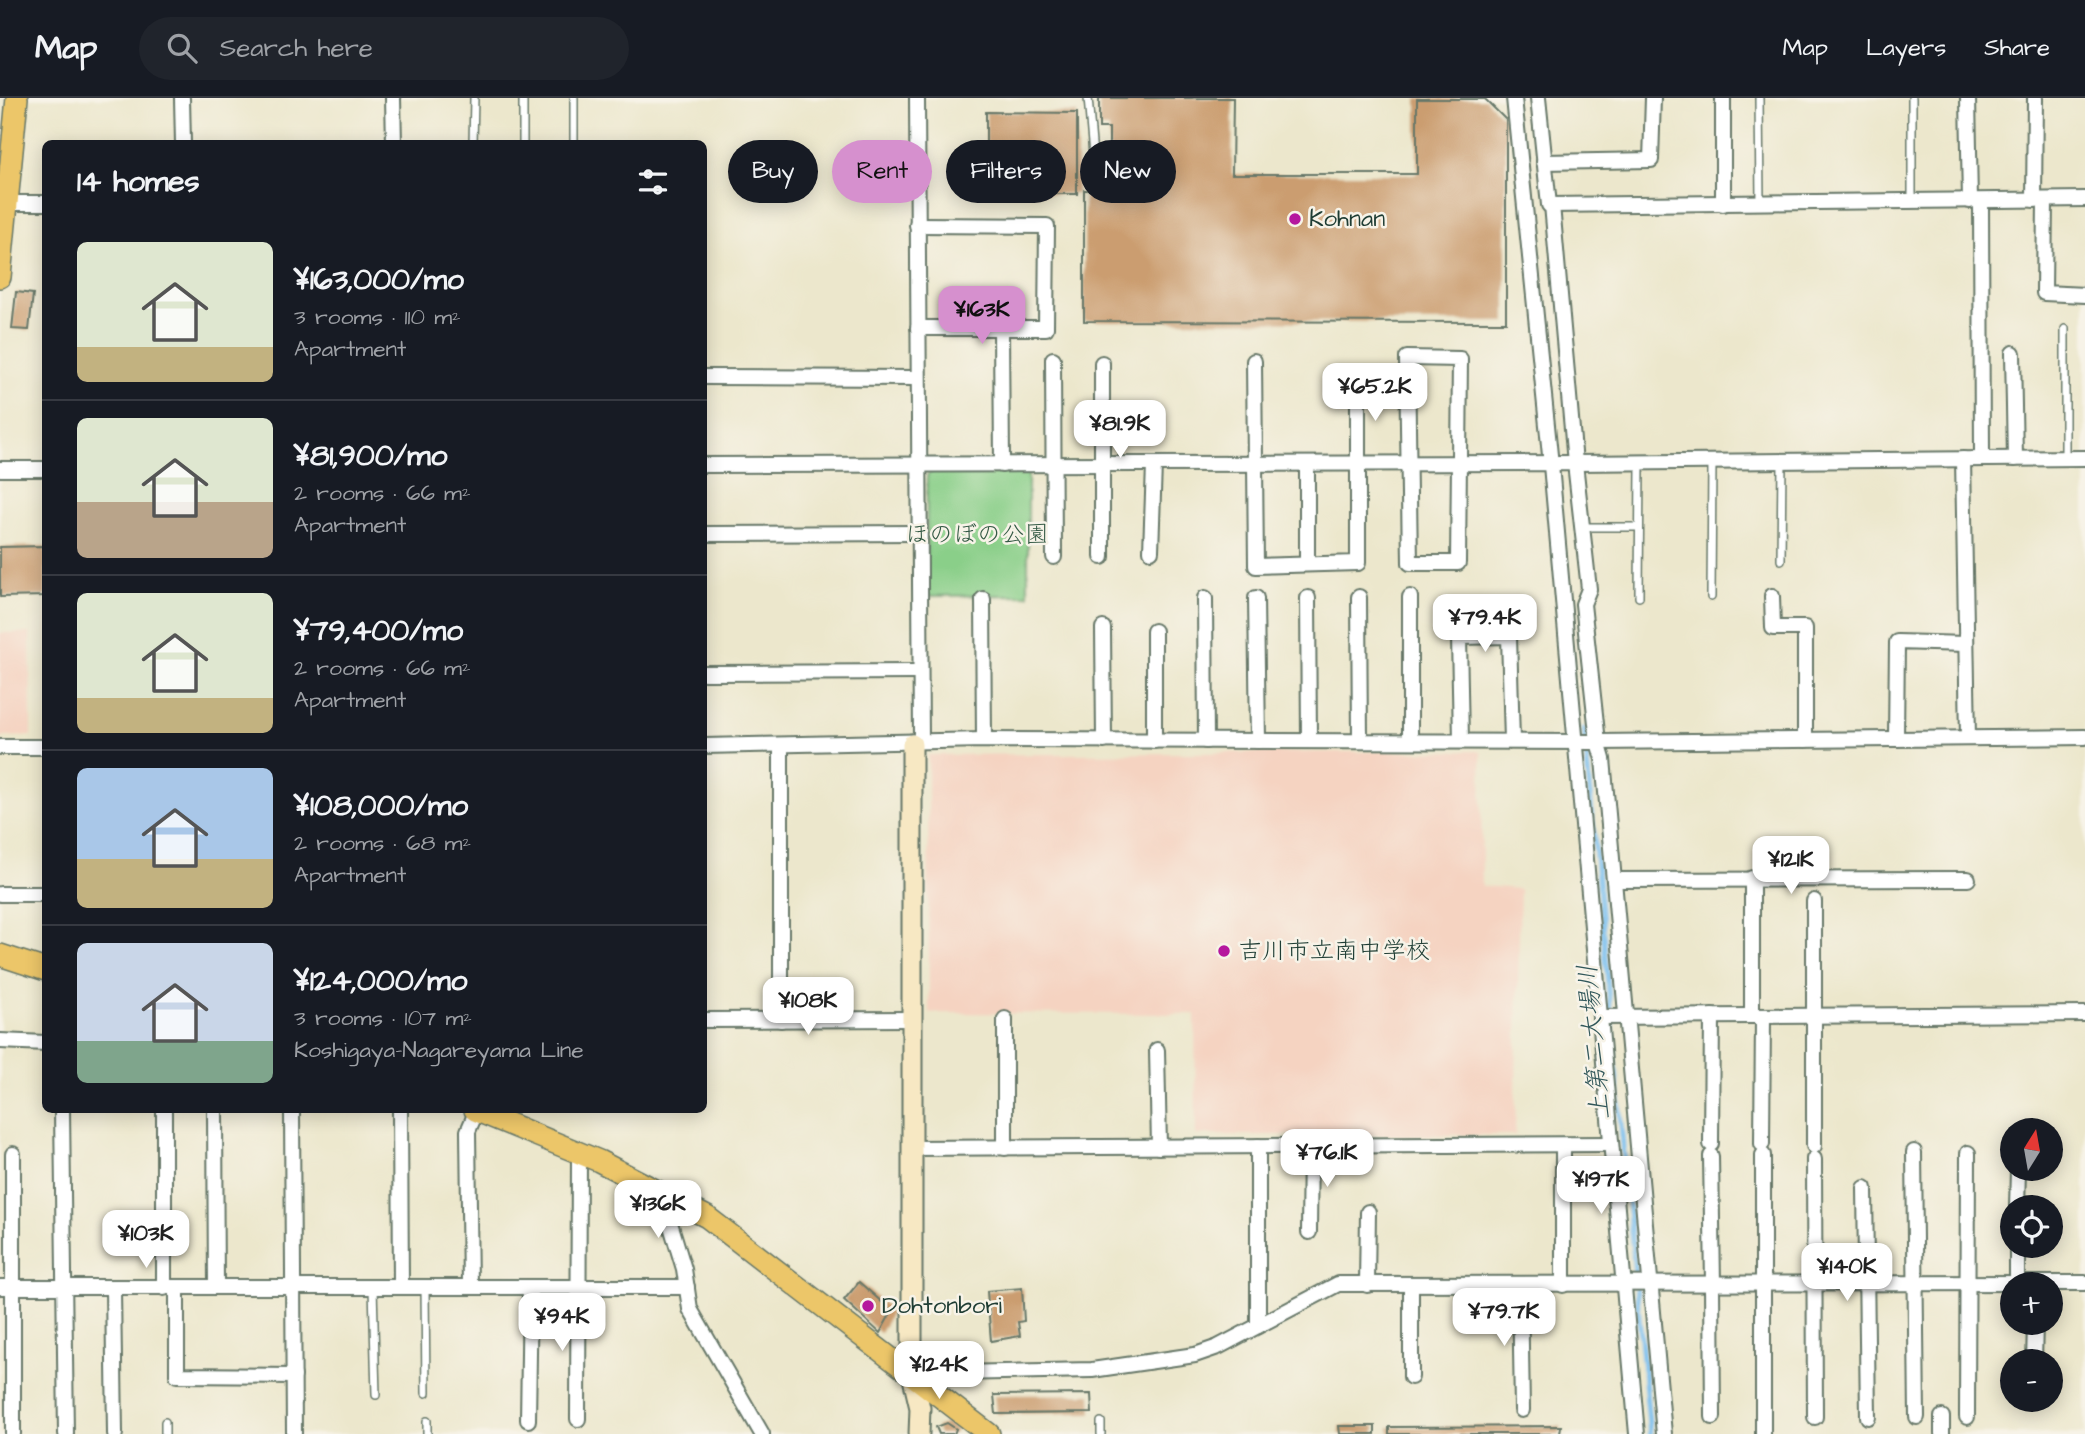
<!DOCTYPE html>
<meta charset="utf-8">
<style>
:root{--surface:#171b24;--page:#20242c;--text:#f1f3f6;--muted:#9ea1a6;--line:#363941;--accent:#d690ce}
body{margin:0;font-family:"Architects Daughter","Klee One",sans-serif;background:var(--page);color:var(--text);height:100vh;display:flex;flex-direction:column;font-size:26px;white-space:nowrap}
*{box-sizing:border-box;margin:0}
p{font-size:23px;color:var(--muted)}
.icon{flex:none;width:38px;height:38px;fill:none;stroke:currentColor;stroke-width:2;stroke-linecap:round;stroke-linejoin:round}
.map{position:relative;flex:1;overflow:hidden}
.side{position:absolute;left:42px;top:42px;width:665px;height:973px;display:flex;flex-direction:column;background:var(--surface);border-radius:10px;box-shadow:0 4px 18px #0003}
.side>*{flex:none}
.banner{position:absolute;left:728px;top:42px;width:665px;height:63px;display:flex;gap:14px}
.needle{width:46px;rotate:11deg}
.tools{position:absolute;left:2000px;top:1020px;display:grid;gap:14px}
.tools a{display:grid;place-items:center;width:63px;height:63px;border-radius:50%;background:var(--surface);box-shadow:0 4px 18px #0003;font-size:35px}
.price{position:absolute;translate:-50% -60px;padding:0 16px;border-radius:14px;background:#fff;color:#222;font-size:23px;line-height:46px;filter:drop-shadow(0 2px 4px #0008)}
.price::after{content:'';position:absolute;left:50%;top:42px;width:21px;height:16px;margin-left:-10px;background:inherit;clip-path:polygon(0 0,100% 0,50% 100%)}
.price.selected{background:var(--accent);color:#111}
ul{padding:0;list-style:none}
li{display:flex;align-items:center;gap:21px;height:175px;padding:0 35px}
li+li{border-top:2px solid var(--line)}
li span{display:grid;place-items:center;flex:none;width:196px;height:140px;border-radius:10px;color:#555}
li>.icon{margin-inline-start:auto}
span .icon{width:84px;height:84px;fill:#fffc;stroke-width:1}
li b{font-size:30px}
h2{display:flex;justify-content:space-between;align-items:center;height:84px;padding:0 35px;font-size:30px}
.chip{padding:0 24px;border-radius:32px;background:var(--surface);box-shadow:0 4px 18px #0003;font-size:24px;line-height:63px}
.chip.selected{background:var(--accent);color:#111}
header{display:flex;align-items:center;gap:42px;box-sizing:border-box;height:98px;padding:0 35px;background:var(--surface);border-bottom:2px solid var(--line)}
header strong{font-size:33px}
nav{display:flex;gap:38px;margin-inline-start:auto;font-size:24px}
.search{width:490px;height:63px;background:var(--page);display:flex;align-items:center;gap:18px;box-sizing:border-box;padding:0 24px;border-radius:38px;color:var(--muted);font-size:26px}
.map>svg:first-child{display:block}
</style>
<header>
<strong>Map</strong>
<div class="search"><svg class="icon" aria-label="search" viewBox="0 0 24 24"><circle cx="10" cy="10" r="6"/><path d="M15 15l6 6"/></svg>Search here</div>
<nav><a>Map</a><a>Layers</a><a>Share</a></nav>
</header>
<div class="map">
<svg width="2085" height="1336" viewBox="0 0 2085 1336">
<rect width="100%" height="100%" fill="#f7f3e8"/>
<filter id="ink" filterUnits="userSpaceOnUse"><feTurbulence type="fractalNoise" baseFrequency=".0143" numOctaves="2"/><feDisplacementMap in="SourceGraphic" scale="14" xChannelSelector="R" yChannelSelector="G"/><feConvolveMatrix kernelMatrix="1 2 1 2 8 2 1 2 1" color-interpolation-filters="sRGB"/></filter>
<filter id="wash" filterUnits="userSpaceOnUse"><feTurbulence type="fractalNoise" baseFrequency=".00686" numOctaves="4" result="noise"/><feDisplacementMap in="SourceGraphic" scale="28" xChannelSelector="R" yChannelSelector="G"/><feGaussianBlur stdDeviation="1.57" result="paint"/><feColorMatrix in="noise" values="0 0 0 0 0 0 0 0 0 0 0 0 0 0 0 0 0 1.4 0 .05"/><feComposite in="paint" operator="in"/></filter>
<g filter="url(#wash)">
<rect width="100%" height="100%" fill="#ece7cc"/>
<g fill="#f5d3c1">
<polygon points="0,535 30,535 31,638 0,639"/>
<polygon points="1481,653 1482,788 1520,791 1515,1037 1196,1037 1195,916 929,915 928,657"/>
</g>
<polygon fill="#8acf89" stroke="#54865e" stroke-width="2" points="933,372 1028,373 1028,497 926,498 927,377"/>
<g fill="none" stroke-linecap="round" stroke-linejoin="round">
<polyline stroke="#78bff0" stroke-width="5" points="1584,631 1650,1336"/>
</g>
<g id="blocks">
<g fill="#cb9d70">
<polygon points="1099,0 1233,0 1232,76 1417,76 1417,1 1485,1 1506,22 1506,224 1084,223 1084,92 1109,92 1109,30 1099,30"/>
<polygon points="986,14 1077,15 1077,96 986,96"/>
<polygon points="16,194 33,196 29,232 12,231"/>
<polygon points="46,448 46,498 0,499 0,449"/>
<polygon points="859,1184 892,1213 880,1235 844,1202"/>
<polygon points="1022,1190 1024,1223 1018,1224 1020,1238 991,1243 987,1193"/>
<polygon points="1091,1296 1092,1315 996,1316 994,1297"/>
<polygon points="947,1325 956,1331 954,1336 939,1336 936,1329"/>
<polygon points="1339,1328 1375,1328 1375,1336 1340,1336"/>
<polygon points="1561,1328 1560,1336 1389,1336 1389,1329"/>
</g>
</g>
</g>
<g filter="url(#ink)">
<use href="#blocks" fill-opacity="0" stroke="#677869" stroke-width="2"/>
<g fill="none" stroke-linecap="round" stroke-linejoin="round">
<defs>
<g id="lane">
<polyline points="1088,0 1096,91"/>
<polyline points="1759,0 1760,104"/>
<polyline points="473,46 474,0"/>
<polyline points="523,46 523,0"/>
<polyline points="574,46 574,0"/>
<polyline points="1912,103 1912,0"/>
<polyline points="2065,360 2065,231"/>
<polyline points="1582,429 1639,429"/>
<polyline points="1781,462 1782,363"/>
<polyline points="1639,499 1640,365"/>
<polyline points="1711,499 1712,364"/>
<polyline points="425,1189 426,1295"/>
<polyline points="373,1190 376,1297"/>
<polyline points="165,1324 165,1336"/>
<polyline points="1101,1324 1101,1336"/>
<polyline points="427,1336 427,1323"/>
</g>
<g id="street">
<polyline points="182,0 183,46"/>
<polyline points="393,0 394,46"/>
<polyline points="917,0 921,643"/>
<polyline points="1514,0 1551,367 1637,1336"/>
<polyline points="1538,0 1549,107 2085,101"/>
<polyline points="1968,0 1970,103"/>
<polyline points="1544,64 1651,62 1653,0"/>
<polyline points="2034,102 2035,0"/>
<polyline points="2045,102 2044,195 2085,197"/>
<polyline points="1981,103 1982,361"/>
<polyline points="8,105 46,105"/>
<polyline points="1723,106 1723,0"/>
<polyline points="1552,107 1575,365 2085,360"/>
<polyline points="917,127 1047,128 1046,230 918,230"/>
<polyline points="1001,230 1002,367"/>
<polyline points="2013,255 2015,361"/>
<polygon points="1407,260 1460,261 1458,465 1410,465"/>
<polyline points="1053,261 1054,459"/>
<polyline points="1254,263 1256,468 1358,465 1358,283"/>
<polyline points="1102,265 1102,459"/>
<polyline points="704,279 918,280"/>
<polyline points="1963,361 1968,640"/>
<polyline points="704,367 1575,365 1589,491 1583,506 1598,644 1603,661 1664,1336"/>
<polyline points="0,371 46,371"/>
<polyline points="704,436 919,435"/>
<polyline points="1151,453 1154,367"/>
<polyline points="1307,466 1307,368"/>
<polyline points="1772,498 1773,530 1805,530 1805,642"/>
<polyline points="1359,499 1360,643"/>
<polyline points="1205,500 1206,643"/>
<polyline points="1256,500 1258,643"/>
<polyline points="1308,500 1309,642"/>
<polyline points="983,501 984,642"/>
<polyline points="1103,530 1104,643"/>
<polyline points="704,575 920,574"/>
<polyline points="1896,641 1897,544 1966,546"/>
<polyline points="1154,643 1154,533"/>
<polyline points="1410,643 1410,499"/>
<polyline points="1461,643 1459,539 1509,538 1512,643"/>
<polyline points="704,648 984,642 1598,644 2085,639"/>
<polyline points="0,649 46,649"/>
<polyline points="1752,780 1752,918"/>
<polyline points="1614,782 1968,781"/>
<polyline points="0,796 46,796"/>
<polyline points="1814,803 1814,1048"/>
<polyline points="1600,919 2085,916"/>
<polyline points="1005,921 1005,1050"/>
<polyline points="704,922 913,921"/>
<polyline points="781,922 781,647"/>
<polyline points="0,943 46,945"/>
<polyline points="1157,952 1159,1049"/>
<polyline points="62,1012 66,1336"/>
<polyline points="215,1012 216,1189"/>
<polyline points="292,1012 294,1336"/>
<polyline points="400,1012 401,1189"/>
<polyline points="1711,1046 1712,918"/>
<polyline points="1762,1046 1763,919"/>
<polyline points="1563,1047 1563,1187"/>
<polyline points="912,1050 1611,1046"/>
<polyline points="1914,1054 1917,1319"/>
<polyline points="1711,1058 1713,1186"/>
<polyline points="1814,1061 1815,1319"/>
<polyline points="1865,1090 1868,1319"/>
<polyline points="672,1100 668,1118 684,1171 690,1211 762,1336"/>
<polyline points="2017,1110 2018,1071"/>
<polyline points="1309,1134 1310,1048"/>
<polyline points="2017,1184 2017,1148"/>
<polyline points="1712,1186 1713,1319"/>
<polyline points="1367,1187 1368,1114"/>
<polyline points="1520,1187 1522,1312"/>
<polyline points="470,1188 468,1033 477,1012"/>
<polyline points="0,1189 687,1189"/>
<polyline points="113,1190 115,1336"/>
<polyline points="164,1190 164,1012"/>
<polyline points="177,1190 177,1277 294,1278"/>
<polyline points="1258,1228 1258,1048"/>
<polyline points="2034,1264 2035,1225"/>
<polyline points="912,1276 1092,1272 1195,1257 1218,1249 1338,1186 2085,1185"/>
<polyline points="1411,1279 1411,1188"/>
<polyline points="1967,1319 1968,1055"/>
<polyline points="578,1321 579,1054"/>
<polyline points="528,1322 530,1189"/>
<polyline points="13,1336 13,1056"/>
<polyline points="1763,1336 1763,1057"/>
<polyline points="1942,1336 1942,1319"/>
</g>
<polyline id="secondary" points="912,646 912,1276 920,1310 919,1336"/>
<g id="primary">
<polyline points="0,179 17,0"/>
<polyline points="0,857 46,872"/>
<polyline points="475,1012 599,1063 707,1119 989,1336"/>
</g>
</defs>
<use href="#lane" stroke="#677869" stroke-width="10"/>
<use href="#street" stroke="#677869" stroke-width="18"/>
<use href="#secondary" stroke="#677869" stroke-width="23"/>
<use href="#primary" stroke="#677869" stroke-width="24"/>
<use href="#lane" stroke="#fff" stroke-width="7"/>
<use href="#street" stroke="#fff" stroke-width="14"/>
<use href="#secondary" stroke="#f7e8c3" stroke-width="19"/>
<use href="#primary" stroke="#ecc669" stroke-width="21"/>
</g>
</g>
<g fill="#b5179e" stroke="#f7f3e8" stroke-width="2.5">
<circle cx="1295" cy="121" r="7"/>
<circle cx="1224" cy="853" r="7"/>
<circle cx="868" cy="1208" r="7"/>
</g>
<g text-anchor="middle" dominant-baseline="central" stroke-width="5" stroke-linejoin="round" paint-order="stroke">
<g font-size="24" fill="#1f3d34" stroke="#f7f3e8" text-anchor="start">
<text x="1309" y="121">Kohnan</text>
<text x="1238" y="853">吉川市立南中学校</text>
<text x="882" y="1208">Dohtonbori</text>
</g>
<g font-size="24" fill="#345a45" stroke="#f7f3e8">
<text x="977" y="437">ほのぼの公園</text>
</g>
<g font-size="26" font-style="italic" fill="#31575a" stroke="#f7f3e8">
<text transform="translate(1594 944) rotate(-95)">上第二大場川</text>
</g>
</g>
</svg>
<div class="tools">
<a><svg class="needle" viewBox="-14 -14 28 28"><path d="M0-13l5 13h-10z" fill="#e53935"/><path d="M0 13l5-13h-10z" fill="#9ea1a6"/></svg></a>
<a><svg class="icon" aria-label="locate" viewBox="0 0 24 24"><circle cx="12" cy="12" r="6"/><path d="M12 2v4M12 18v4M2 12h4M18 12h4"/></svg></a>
<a>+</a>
<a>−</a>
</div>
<b class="price selected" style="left:982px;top:248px">¥163K</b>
<b class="price" style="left:1375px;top:325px">¥65.2K</b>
<b class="price" style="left:1120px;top:362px">¥81.9K</b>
<b class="price" style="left:1485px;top:556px">¥79.4K</b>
<b class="price" style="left:1791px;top:798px">¥121K</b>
<b class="price" style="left:808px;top:939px">¥108K</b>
<b class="price" style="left:1327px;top:1091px">¥76.1K</b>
<b class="price" style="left:1601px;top:1118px">¥197K</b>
<b class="price" style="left:658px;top:1142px">¥136K</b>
<b class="price" style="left:146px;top:1172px">¥103K</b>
<b class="price" style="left:1847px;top:1205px">¥140K</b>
<b class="price" style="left:1504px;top:1250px">¥79.7K</b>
<b class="price" style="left:562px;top:1255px">¥94K</b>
<b class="price" style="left:939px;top:1303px">¥124K</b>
<div class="banner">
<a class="chip">Buy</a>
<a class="chip selected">Rent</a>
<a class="chip">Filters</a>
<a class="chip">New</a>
</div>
<section class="side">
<h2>14 homes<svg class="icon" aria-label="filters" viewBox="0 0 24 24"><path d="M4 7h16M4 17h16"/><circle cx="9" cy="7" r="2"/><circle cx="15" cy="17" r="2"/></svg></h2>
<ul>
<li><span style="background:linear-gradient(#dfe7d0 75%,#c2b280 0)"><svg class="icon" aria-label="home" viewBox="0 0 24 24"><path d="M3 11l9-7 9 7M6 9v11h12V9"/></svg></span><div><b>¥163,000/mo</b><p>3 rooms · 110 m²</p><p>Apartment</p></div></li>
<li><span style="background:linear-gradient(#dfe7d0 60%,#b9a48a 0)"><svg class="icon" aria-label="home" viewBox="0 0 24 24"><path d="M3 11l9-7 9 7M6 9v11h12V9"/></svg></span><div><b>¥81,900/mo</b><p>2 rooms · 66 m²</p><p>Apartment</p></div></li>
<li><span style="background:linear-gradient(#dfe7d0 75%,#c2b280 0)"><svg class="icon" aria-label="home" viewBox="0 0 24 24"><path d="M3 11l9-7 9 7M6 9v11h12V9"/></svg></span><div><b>¥79,400/mo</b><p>2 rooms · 66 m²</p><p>Apartment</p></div></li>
<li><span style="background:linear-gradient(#a9c7e8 65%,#c2b280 0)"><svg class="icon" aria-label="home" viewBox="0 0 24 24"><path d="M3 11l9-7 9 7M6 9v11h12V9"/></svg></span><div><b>¥108,000/mo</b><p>2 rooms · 68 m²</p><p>Apartment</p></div></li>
<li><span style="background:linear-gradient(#c9d6e8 70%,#7fa58c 0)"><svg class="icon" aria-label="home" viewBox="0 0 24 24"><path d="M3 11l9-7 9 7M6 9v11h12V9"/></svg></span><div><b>¥124,000/mo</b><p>3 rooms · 107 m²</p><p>Koshigaya-Nagareyama Line</p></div></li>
</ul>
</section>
</div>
